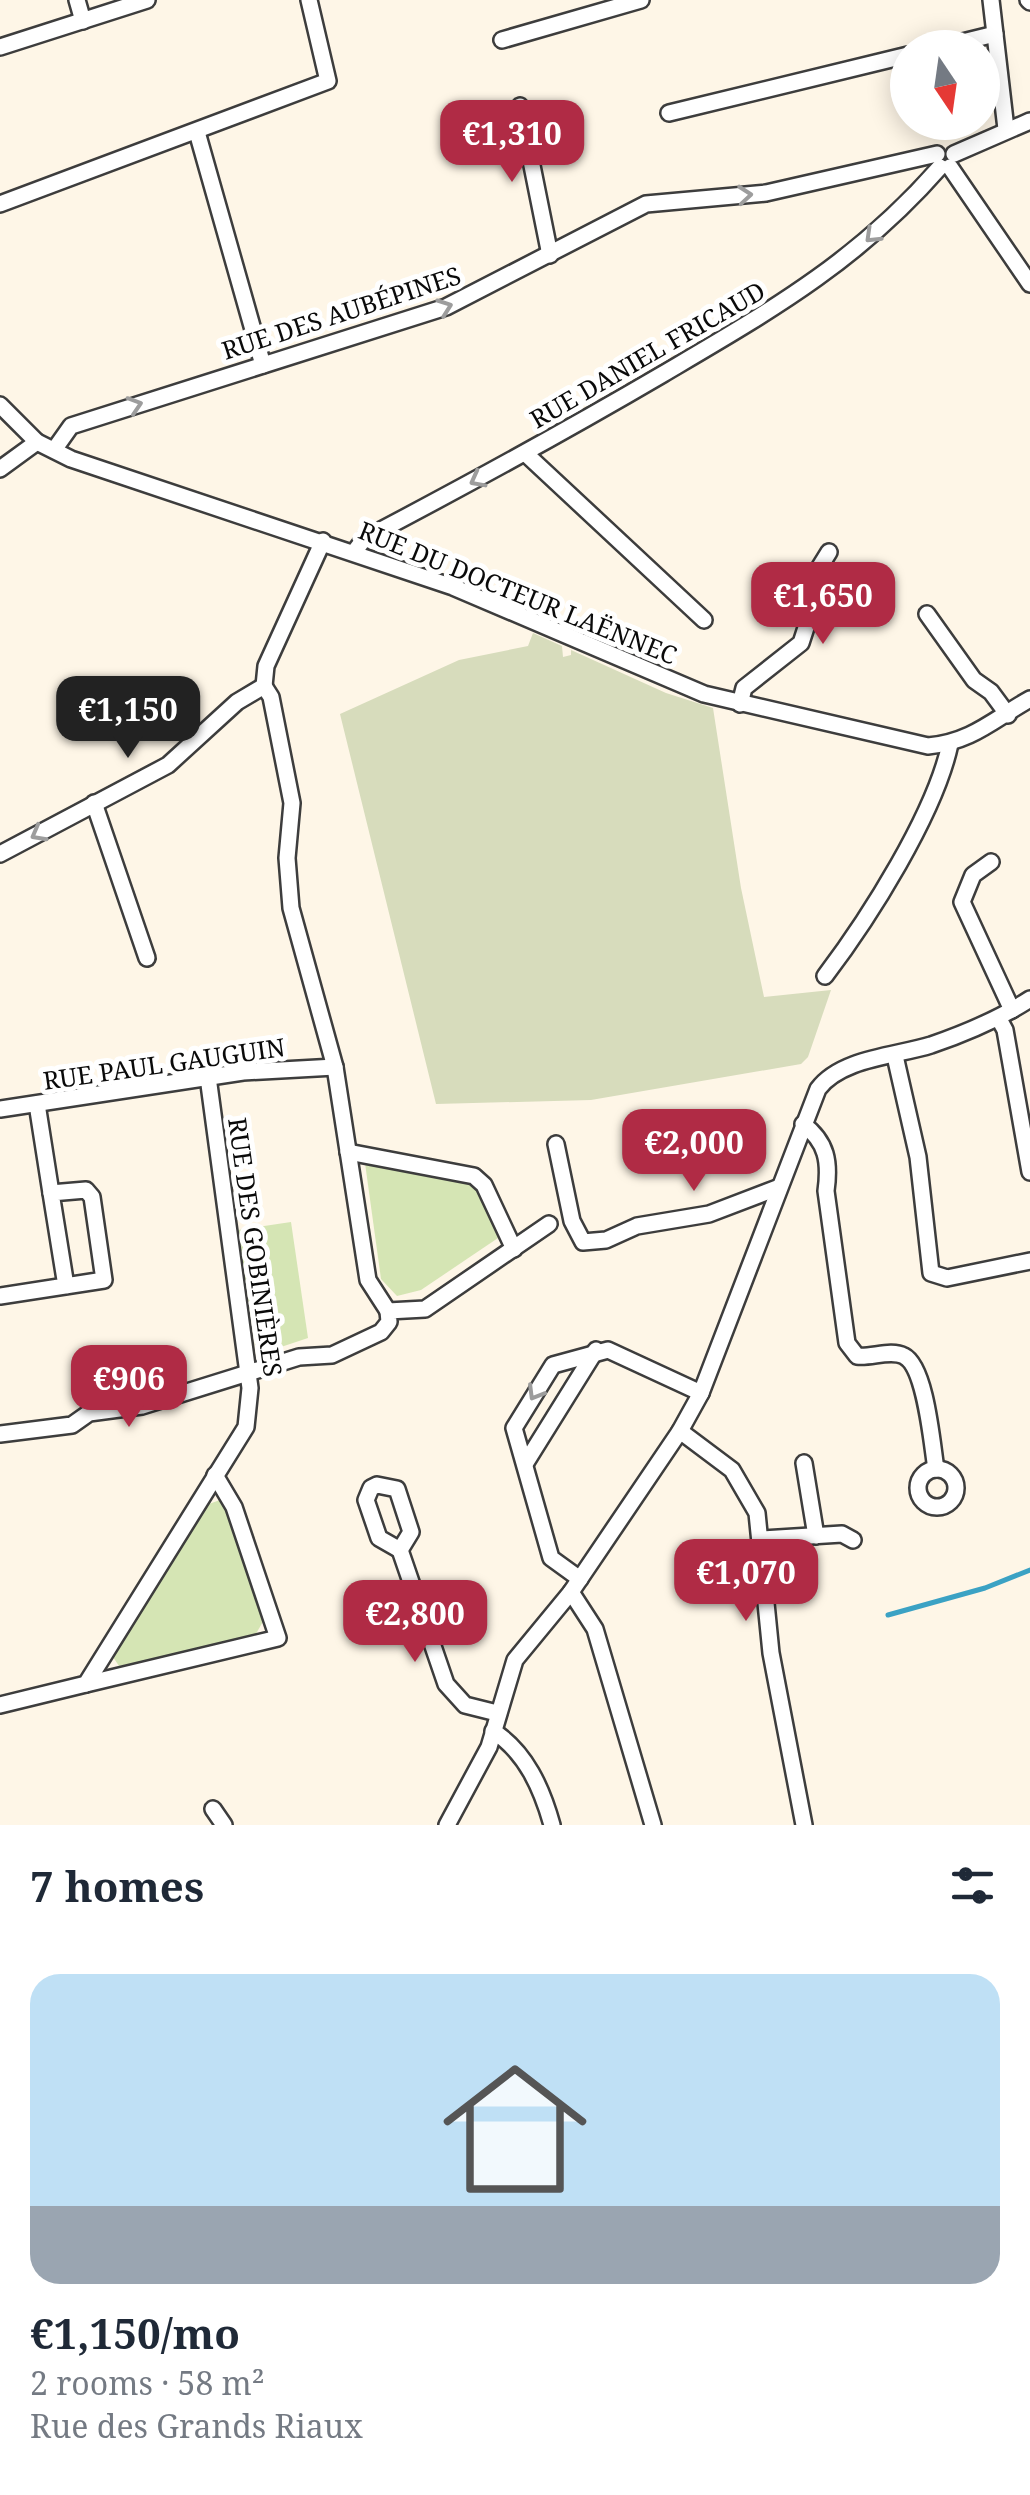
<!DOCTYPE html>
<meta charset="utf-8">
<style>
:root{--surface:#fff;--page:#f6f6f7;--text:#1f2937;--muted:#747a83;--accent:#b02b45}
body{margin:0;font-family:"Noto Serif",serif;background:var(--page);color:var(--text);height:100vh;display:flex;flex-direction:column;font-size:38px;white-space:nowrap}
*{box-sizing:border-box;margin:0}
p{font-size:32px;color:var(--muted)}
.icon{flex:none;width:55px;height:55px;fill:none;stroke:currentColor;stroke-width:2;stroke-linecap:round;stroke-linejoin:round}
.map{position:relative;height:1825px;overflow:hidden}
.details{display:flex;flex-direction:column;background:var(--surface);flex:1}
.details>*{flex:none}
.needle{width:65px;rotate:167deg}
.buttons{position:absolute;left:890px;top:30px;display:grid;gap:20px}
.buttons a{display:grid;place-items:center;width:110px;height:110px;border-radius:50%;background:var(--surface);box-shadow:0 5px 25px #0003;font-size:50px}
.price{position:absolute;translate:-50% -85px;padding:0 22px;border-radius:20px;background:var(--accent);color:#fff;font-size:32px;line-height:65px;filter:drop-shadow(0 2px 5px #0008)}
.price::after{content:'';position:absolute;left:50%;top:60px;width:30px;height:22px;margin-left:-15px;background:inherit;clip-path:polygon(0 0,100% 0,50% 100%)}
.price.active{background:#222;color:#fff}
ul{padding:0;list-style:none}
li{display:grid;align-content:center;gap:20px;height:530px;padding:0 30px}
li span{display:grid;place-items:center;height:310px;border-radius:30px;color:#555}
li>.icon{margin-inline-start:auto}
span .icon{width:180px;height:180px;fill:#fffc;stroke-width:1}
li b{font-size:42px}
h2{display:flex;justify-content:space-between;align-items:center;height:120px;padding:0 30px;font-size:42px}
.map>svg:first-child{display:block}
</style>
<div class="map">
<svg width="1030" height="1825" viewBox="0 0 1030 1825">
<rect width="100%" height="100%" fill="#fef6e7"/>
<g fill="#d5e5b4">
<polygon points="365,1163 469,1178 480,1188 498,1238 421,1290 397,1296 381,1279"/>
<polygon points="291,1222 308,1338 266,1352 255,1345 238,1230"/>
<polygon points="220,1500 230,1507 265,1618 253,1639 119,1666 113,1657 209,1504"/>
</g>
<polygon fill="#d7dcbc" points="533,633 562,646 563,657 571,655 571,650 666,693 713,708 741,888 764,997 831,990 808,1057 801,1064 591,1100 436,1104 340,714 459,660 528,646"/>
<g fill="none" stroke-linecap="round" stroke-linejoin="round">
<polyline stroke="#3ba2c4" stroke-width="5" points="888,1615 985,1588 1030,1570"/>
<defs>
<g id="minor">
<polyline points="77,0 83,21"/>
<polyline points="991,0 1006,129"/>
<polyline points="1028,0 1030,2"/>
<polyline points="502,40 641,0"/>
<polyline points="0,47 147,0"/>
<polyline points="938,48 995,34"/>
<polyline points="520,106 550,255"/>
<polyline points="669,113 908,55"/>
<polyline points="197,132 263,365"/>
<polyline points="954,154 1030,121"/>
<polyline points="950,167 1030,284"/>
<polyline points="0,204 328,81 309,0"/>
<path d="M0 405 37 442 71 459 453 587 704 694 928 746C972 742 994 719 1030 699"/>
<polyline points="54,450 71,426 446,307 646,204 766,193 937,154"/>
<polyline points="526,454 704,620"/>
<polyline points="0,469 37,442"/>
<path d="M355 551 364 539C465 486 564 432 663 374 770 311 857 262 940 167"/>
<polyline points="927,614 974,680 991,692 1008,715"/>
<polyline points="264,686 271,697 292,803 287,858 291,908 335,1067 368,1280 388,1311"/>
<polyline points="264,686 266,666 323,541"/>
<polyline points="740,704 744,688 801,643 814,603 816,573 829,552"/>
<polyline points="94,803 147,958"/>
<polyline points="0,854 168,765 237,702 264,686"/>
<polyline points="991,862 973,875 962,902 1012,1010"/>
<path d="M825 976C869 918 935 814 950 744"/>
<polyline points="999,1019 1005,1030 1030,1172"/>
<polyline points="895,1056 918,1157 931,1273 947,1278 1030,1261"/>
<polyline points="37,1104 51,1193"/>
<polyline points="0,1109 243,1072 335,1067"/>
<path d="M803 1124C827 1142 830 1162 826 1191L847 1343 857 1356C871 1358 891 1349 904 1356 926 1367 932 1445 936 1469"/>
<polyline points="556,1144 572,1221 583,1242 606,1240 637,1226 709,1214 777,1188"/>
<polyline points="348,1152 474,1176 484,1185 514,1249"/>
<polyline points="0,1296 104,1280 92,1197 86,1190 51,1193 66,1286"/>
<polyline points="680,1431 732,1470 757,1513 771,1653 804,1825"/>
<polyline points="0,1434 72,1425 89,1413 142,1406 299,1357 332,1355 381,1332 389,1322 388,1311 425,1309 549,1224"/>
<polyline points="804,1463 816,1536"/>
<polyline points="525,1464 596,1350"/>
<circle cx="937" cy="1488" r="19"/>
<polygon points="377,1485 397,1489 411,1532 400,1550 379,1538 366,1500 371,1488"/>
<polyline points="761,1539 842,1534 853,1540"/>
<polyline points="400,1550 446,1684 465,1705 497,1713"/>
<polyline points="580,1579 551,1558 514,1428 553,1365 608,1350 701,1393"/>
<polyline points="571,1592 595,1629 653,1825"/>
<polyline points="86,1684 278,1638 234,1507 215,1475"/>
<polyline points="0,1705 86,1684 246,1427 250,1388 208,1077"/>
<path d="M493 1731C526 1752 542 1789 552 1825"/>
<polyline points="213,1809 224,1825"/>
<path d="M447 1825 489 1747 515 1660 571 1592 680 1431 701 1393 818 1089C841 1058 896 1056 931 1045 966 1033 999 1019 1030 999"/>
</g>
</defs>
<use href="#minor" stroke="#3d3d3d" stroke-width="20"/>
<use href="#minor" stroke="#fff" stroke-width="15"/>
</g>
<defs><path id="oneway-chevron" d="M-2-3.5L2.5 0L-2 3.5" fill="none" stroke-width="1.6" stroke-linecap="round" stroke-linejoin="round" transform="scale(2.5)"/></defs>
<g stroke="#9d9d9d">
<use href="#oneway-chevron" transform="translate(745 195) rotate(-5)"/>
<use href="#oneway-chevron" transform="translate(872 236) rotate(136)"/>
<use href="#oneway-chevron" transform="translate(445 307) rotate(-20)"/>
<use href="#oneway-chevron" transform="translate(135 405) rotate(-18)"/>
<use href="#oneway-chevron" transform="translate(477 480) rotate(152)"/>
<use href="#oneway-chevron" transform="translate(38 834) rotate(151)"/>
<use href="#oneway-chevron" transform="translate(535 1393) rotate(121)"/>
</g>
<g text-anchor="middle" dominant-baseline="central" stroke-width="10" stroke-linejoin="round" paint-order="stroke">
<g font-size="25" fill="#0a0a0a" stroke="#fff">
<text transform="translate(341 312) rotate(-18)">RUE DES AUBÉPINES</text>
<text transform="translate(647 354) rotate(-30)">RUE DANIEL FRICAUD</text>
<text transform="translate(518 592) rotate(22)">RUE DU DOCTEUR LAËNNEC</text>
<text transform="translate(164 1063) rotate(-8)">RUE PAUL GAUGUIN</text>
<text transform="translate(256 1247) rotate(82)">RUE DES GOBINIÈRES</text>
</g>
</g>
</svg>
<div class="buttons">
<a><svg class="needle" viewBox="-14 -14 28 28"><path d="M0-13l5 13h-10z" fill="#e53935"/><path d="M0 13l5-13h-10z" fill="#747a83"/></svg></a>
</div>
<b class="price" style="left:512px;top:185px">€1,310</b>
<b class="price" style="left:823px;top:647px">€1,650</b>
<b class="price active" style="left:128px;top:761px">€1,150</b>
<b class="price" style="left:694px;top:1194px">€2,000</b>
<b class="price" style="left:129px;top:1430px">€906</b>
<b class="price" style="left:746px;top:1624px">€1,070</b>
<b class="price" style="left:415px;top:1665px">€2,800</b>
</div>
<section class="details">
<h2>7 homes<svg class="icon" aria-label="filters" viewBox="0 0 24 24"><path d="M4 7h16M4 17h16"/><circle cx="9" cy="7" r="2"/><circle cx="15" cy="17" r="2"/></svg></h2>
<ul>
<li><span style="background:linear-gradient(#bfe0f5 75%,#9aa5b1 0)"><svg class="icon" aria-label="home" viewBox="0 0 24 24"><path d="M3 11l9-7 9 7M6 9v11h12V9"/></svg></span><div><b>€1,150/mo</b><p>2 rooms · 58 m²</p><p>Rue des Grands Riaux</p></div></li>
</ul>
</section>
